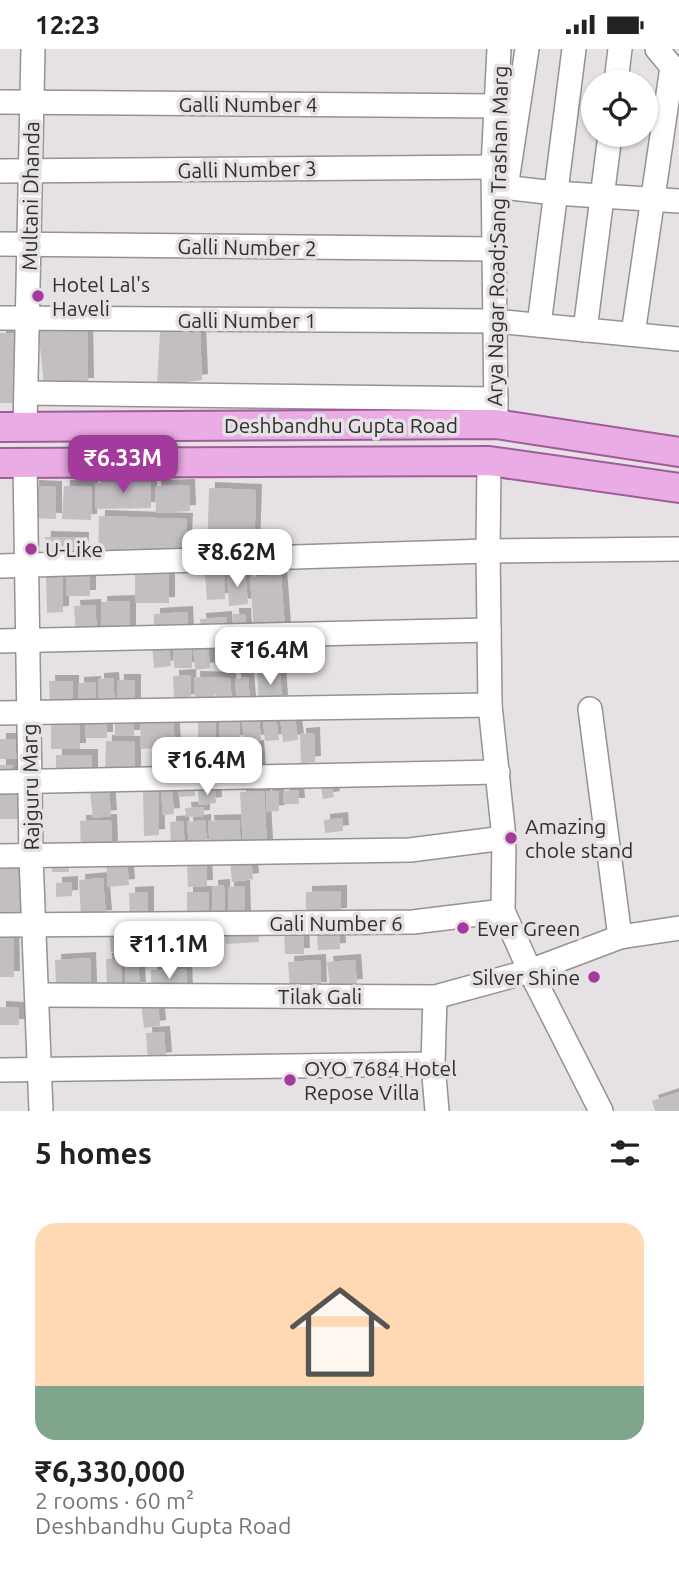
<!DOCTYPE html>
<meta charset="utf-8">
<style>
:root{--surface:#fff;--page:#f6f6f6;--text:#222;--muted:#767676;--line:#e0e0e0;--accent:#a33a9c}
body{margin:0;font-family:Ubuntu,sans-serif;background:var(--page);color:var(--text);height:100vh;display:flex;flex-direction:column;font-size:26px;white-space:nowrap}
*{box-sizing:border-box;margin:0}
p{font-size:23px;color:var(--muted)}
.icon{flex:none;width:38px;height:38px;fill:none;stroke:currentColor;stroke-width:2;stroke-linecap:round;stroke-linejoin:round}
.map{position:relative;height:1062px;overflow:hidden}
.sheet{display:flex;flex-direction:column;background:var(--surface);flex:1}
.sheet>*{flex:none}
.buttons{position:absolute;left:581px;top:21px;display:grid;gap:14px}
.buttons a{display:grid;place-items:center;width:77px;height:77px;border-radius:50%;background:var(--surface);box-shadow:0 2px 5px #0004;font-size:35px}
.price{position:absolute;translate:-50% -60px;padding:0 16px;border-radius:14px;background:#fff;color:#222;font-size:23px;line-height:46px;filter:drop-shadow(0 2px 4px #0008)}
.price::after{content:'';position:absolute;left:50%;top:42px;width:21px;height:16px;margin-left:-10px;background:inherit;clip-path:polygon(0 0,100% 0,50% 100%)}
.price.selected{background:var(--accent);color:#fff}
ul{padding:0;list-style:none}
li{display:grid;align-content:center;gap:14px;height:371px;padding:0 35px}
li+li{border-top:2px solid var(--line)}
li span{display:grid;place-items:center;height:217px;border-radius:21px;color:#555}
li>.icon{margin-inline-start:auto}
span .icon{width:126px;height:126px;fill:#fffc;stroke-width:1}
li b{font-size:30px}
h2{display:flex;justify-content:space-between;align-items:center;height:84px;padding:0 35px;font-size:30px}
.status{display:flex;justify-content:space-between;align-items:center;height:49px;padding:0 35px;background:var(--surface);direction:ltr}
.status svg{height:19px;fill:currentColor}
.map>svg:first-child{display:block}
</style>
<div class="status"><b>12:23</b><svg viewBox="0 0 49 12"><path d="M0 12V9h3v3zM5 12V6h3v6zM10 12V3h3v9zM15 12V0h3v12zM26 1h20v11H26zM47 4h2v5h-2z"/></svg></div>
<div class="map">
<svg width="679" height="1062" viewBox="0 0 679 1062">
<defs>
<filter id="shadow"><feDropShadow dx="6" dy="-6" stdDeviation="0" flood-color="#0004"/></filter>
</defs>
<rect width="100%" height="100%" fill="#e6e1e5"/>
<g fill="#c2bec2" filter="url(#shadow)">
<polygon points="38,279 87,279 88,335 44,336"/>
<polygon points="160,282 200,282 202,331 157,337"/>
<rect x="0" y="284" width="18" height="70"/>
<polygon points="151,433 151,459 95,460 95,434"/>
<polygon points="189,436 190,462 156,464 155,437"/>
<polygon points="33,437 56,438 56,470 33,469"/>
<polygon points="64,437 92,438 91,471 62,470"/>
<polygon points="209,439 256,441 254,506 207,505"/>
<polygon points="99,467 187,470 185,511 98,508"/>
<polygon points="45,488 83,489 82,513 44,511"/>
<polygon points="224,523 225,550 207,551 205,524"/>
<polygon points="245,523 248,555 229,557 227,524"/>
<polygon points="46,525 63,525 63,563 47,564"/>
<polygon points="90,525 90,547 66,547 66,526"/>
<rect x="135" y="525" width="34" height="29"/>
<polygon points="281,526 285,580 254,583 250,528"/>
<polygon points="130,552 130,584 102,584 101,553"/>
<polygon points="95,556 97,584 76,585 74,557"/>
<polygon points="187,563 188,584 154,586 154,565"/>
<polygon points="233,565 245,565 246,583 234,584"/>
<polygon points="226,568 227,582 201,585 200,570"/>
<polygon points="208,594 210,619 195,621 193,595"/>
<polygon points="173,595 191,595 192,619 174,619"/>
<polygon points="249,595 251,621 237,622 235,597"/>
<polygon points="169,596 171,617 154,619 152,598"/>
<polygon points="288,597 289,620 257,621 256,598"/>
<polygon points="280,622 282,652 259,653 257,623"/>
<polygon points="190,626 191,651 174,652 173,627"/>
<polygon points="194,628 230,629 232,653 216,655 215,633 214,651 195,652"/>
<polygon points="248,628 250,653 237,654 235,630"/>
<polygon points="113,629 115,655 99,656 98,630"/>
<polygon points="118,631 135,631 135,657 117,657"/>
<polygon points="49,632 73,632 73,656 50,656"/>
<polygon points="95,633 96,656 78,657 78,634"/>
<rect x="115" y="667" width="19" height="20"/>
<polygon points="295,667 298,691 283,693 280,669"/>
<polygon points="173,668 175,698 141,700 140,670"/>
<polygon points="239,668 240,692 220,693 219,669"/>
<polygon points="259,668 261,691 244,693 242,669"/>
<polygon points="276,668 279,691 265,692 263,669"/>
<polygon points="216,669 216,695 198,695 198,670"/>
<rect x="51" y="670" width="29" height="30"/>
<rect x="85" y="670" width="22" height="19"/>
<polygon points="314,684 315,713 301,714 300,685"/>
<rect x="0" y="690" width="16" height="20"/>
<polygon points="106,692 135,693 135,729 105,728"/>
<polygon points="236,697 237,725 220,726 218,698"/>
<polygon points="258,697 260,724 242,726 239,698"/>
<polygon points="196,701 197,727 168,728 167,702"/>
<rect x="56" y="706" width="36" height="20"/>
<rect x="0" y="716" width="13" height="13"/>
<polygon points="332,737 334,748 323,750 321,738"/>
<rect x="0" y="738" width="18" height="32"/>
<polygon points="178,739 195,739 195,747 178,748"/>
<polygon points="215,739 216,754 199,756 198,741"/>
<polygon points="109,741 111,767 93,769 90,743"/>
<polygon points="158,741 159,786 144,787 143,742"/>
<polygon points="172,741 174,765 163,766 161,742"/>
<polygon points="298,741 299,755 284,755 283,742"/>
<polygon points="264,742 267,796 243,798 240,743"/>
<polygon points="266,742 278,742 279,762 267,763"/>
<polygon points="204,758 204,767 186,768 185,759"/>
<polygon points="342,769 343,782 325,784 324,771"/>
<polygon points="111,771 112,798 81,799 80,772"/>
<polygon points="205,771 207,796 189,797 187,773"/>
<polygon points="239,771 241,798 210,800 208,772"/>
<polygon points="183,772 185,798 171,799 170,773"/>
<polygon points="251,809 253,830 232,833 230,811"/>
<polygon points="127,810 129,836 108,838 106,812"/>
<polygon points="206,810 207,837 188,838 187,811"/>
<polygon points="52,812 68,812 69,823 52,823"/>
<polygon points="22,819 22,867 0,867 0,820"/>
<polygon points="103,829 106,867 81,869 79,831"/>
<polygon points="72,833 72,847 56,848 56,834"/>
<polygon points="224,836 225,869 213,869 212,837"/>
<polygon points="244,837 245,868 229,869 228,838"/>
<polygon points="341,842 341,865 306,866 306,843"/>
<polygon points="148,843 148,870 130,870 129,844"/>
<polygon points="187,843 209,843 208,868 187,868"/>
<polygon points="258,880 259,893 226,895 225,881"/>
<polygon points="339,880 340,900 318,901 317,882"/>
<polygon points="0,881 13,881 14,928 0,928"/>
<polygon points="129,881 131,901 111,903 109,883"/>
<polygon points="303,881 304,905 285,905 284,882"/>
<polygon points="148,883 167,883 167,910 149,910"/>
<polygon points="90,909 91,939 56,940 55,911"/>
<polygon points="106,910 121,910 122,940 107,941"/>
<polygon points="320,911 321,939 290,940 288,913"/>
<polygon points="355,911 357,936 330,938 327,913"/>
<polygon points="125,913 138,913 140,939 126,939"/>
<polygon points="186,920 187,942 151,943 151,921"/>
<polygon points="158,954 160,977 144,979 141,955"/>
<polygon points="0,958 19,959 19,976 0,976"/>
<polygon points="164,983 166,1009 148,1011 146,984"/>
<polygon points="679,1043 679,1062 655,1062 652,1052"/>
</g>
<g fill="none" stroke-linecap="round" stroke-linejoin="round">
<defs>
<g id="minor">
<polyline points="657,0 672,18 679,22"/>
<polyline points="616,33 620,0"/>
<polyline points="0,53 496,57"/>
<polyline points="0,122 493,118"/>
<polyline points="494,137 555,144 679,152"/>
<polyline points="506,139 527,0"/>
<polyline points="0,195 495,200"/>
<polyline points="0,269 495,272 679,290"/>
<polyline points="539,276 574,0"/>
<polyline points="585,281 610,86"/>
<polyline points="633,285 672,18"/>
<polyline points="26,344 496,350"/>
<polyline points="496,365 493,118 499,0"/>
<polyline points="25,378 33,0"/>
<polyline points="489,412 488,502 490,656 504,789 503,862 530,922 601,1062"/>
<polyline points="25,414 31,808 41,1062"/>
<polyline points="0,517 488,502 679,500"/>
<polyline points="0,592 489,581"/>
<polyline points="590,660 620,888"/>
<polyline points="0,664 490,656"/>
<polyline points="0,733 498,723"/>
<polyline points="0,807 410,801 504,789"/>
<polyline points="0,876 413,873 503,862"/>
<polyline points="37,946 435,948 530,922 620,888 679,879"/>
<polyline points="435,948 433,1015 437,1062"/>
<polyline points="0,1021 433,1015"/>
</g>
<g id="major">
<polyline points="0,378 496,375 679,403"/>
<polyline points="0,414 489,412 679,439"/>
</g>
</defs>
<use href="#minor" stroke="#959194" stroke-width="26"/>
<use href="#major" stroke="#a05c9a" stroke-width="32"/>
<use href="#minor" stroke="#fff" stroke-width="23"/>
<use href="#major" stroke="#eaace5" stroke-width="28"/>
</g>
<g fill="#a33a9c" stroke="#e6e1e5" stroke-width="2.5">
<circle cx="38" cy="247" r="7"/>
<circle cx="31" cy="500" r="7"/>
<circle cx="511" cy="789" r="7"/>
<circle cx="463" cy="879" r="7"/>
<circle cx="594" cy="928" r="7"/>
<circle cx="290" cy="1031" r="7"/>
</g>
<g text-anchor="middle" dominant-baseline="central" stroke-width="7" stroke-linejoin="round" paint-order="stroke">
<g font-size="21" fill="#302e30" stroke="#e6e1e5">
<text x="248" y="55">Galli Number 4</text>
<text transform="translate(247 120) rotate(-1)">Galli Number 3</text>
<text transform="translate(30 147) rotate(-89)">Multani Dhanda</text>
<text transform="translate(497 187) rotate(-89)">Arya Nagar Road;Sang Trashan Marg</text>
<text transform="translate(247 198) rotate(1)">Galli Number 2</text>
<text x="247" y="271">Galli Number 1</text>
<text x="341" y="376">Deshbandhu Gupta Road</text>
<text transform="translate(30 738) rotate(-91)">Rajguru Marg</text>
<text x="336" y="874">Gali Number 6</text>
<text x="320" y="947">Tilak Gali</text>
</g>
<g font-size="21" fill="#302e30" stroke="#e6e1e5" text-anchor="start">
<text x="52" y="235">Hotel Lal's<tspan x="52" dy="24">Haveli</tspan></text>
<text x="45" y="500">U-Like</text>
<text x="525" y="777">Amazing<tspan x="525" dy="24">chole stand</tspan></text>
<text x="477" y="879">Ever Green</text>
<text x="580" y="928" text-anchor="end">Silver Shine</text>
<text x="304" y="1019">OYO 7684 Hotel<tspan x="304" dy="24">Repose Villa</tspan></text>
</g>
</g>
</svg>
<div class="buttons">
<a><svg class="icon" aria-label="locate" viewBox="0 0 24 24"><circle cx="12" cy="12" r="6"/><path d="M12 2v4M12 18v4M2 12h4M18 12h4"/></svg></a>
</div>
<b class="price selected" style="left:123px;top:446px">₹6.33M</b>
<b class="price" style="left:237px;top:540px">₹8.62M</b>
<b class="price" style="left:270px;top:638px">₹16.4M</b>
<b class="price" style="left:207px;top:748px">₹16.4M</b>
<b class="price" style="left:169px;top:932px">₹11.1M</b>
</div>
<section class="sheet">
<h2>5 homes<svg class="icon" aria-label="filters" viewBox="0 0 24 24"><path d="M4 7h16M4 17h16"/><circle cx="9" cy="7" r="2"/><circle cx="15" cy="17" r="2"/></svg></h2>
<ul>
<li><span style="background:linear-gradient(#ffd9b3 75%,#7fa58c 0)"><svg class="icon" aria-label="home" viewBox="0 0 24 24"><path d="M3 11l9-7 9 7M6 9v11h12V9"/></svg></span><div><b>₹6,330,000</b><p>2 rooms · 60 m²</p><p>Deshbandhu Gupta Road</p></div></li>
</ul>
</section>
